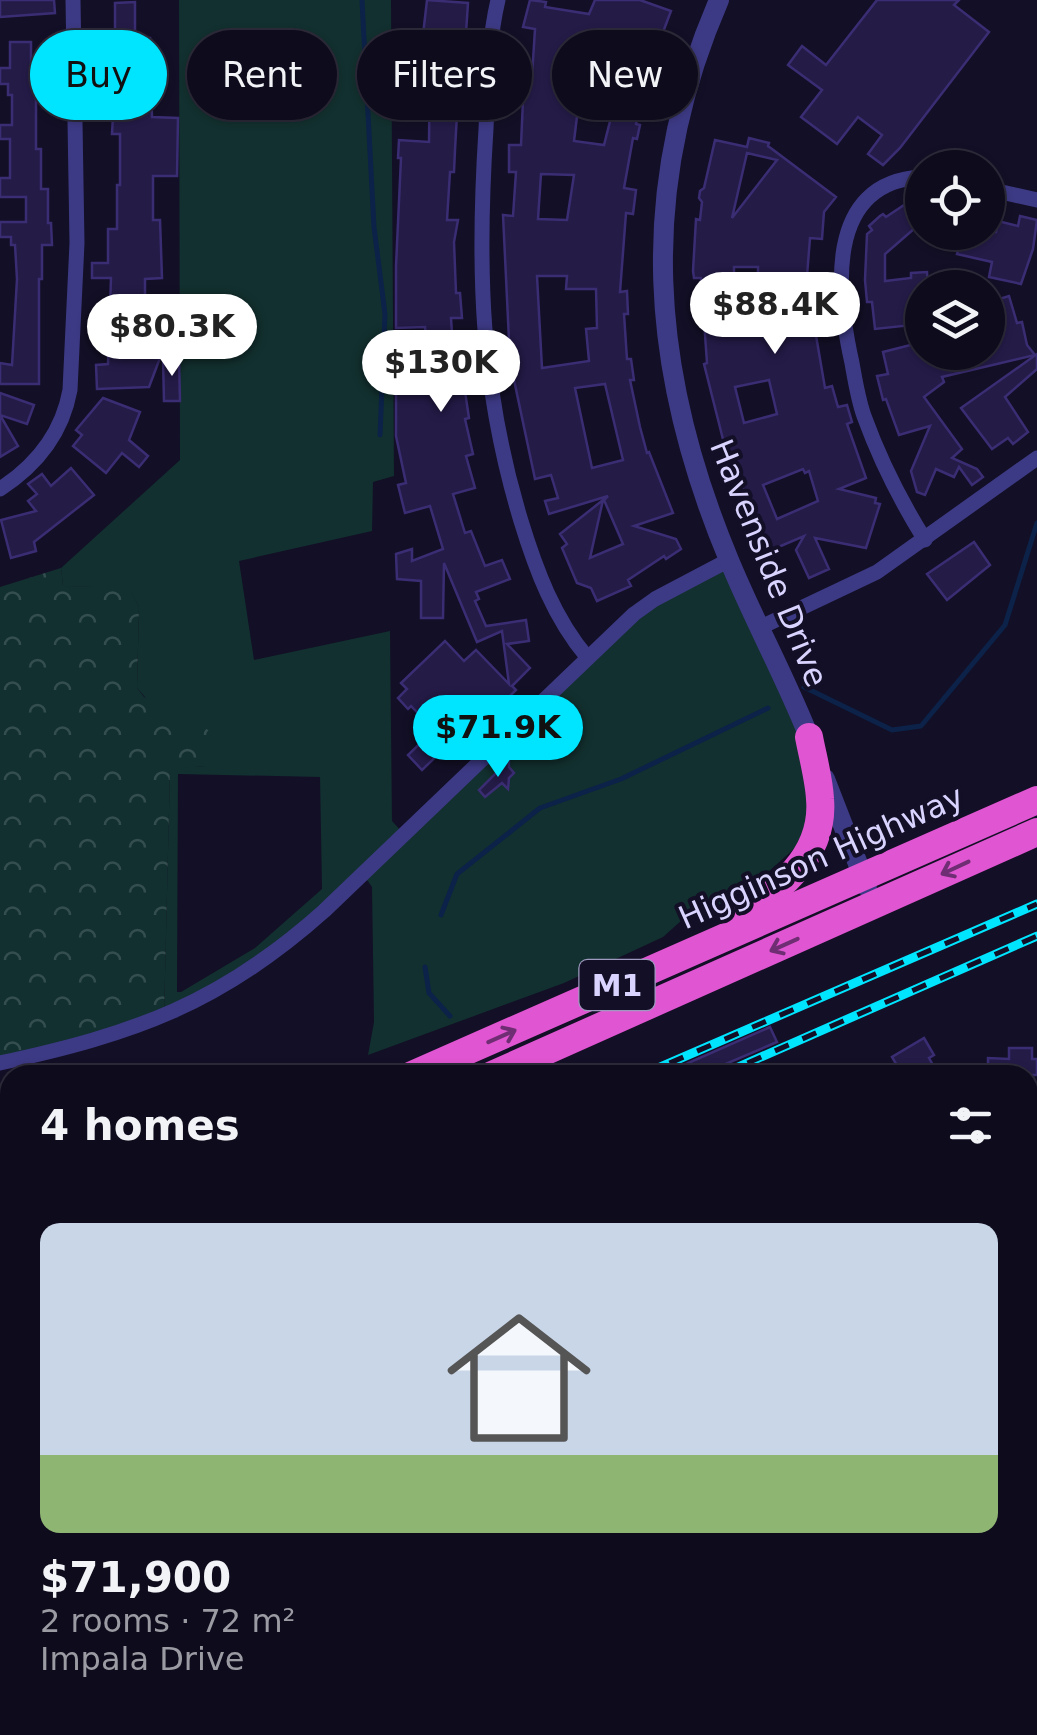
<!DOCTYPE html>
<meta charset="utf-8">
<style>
:root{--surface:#0e0b1c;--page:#1c1929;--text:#f1f3f6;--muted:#9b9ba3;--line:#2e2b3b;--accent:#00e5ff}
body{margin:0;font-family:"DejaVu Sans",sans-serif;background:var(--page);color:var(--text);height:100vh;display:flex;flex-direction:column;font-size:38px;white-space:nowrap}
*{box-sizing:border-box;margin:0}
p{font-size:32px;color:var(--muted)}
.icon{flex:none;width:55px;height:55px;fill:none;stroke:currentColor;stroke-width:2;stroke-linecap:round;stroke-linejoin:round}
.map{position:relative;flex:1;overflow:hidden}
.sheet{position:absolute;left:0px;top:1065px;width:1038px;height:670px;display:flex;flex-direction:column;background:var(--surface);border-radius:30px 30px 0 0;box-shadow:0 2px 8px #0004,0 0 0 2px var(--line)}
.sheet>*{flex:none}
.hud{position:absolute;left:30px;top:30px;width:978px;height:90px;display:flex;gap:20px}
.fabs{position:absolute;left:905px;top:150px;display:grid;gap:20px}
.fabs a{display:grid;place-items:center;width:100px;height:100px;border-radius:50%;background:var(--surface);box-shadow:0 2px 8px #0004,0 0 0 2px var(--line);font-size:50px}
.price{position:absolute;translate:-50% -85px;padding:0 22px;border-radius:35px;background:#fff;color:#222;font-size:32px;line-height:65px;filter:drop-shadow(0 2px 5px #0008)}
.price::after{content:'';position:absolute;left:50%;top:60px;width:30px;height:22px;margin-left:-15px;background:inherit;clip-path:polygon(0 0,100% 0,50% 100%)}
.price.on{background:var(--accent);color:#111}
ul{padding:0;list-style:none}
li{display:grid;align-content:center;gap:20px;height:530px;padding:0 40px}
li span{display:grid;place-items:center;height:310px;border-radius:20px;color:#555}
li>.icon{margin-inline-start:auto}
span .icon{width:180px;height:180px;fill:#fffc;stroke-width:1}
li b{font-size:42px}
h2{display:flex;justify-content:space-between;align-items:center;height:120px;padding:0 40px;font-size:42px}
.tag{padding:0 35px;border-radius:45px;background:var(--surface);box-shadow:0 2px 8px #0004,0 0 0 2px var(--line);font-size:35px;line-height:90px}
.tag.on{background:var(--accent);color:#111}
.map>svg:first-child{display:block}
</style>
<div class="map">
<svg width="1037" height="1735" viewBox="0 0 1037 1735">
<defs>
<pattern id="forest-crowns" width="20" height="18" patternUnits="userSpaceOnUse" patternTransform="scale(2.5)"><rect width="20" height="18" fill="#12302f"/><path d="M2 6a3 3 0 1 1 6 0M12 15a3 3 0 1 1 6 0" fill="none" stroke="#344d4e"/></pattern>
</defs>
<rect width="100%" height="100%" fill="#130f26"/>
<path fill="#12302f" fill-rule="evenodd" d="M179 0H391L394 476 373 482 372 531 239 561 254 660 390 631 392 821 403 833 634 614 729 560 807 736 815 830 756 883 715 907 682 920 663 937 564 983 368 1055 374 1022 372 887 362 873 294 938 164 1017 170 768 206 766 137 688 139 607 129 588 63 586 61 568 180 460ZM178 774 320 777 322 889 255 948 181 992H177Z"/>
<polygon fill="url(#forest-crowns)" points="61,568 63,586 129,587 139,607 137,688 144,697 212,732 220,749 217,758 206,766 170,769 164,1017 0,1063 0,587"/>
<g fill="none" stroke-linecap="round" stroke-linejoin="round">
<g stroke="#0c2248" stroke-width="5">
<polyline points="362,0 374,227 385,314 380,435"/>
<polyline points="804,687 892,730 921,726 1005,625 1037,523"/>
<polyline points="441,915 457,874 540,808 621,779 768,708"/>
<polyline points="425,967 429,993 450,1016"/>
</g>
</g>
<g fill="#241b47" stroke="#3b2d73" stroke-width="2.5" fill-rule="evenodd">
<polygon points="0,0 54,0 55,13 0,17"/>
<polygon points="427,0 468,3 464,63 456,63 453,113 457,114 455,150 454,172 450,172 447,220 458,220 454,242 456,293 460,293 462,318 451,318 454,364 473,361 474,376 463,378 469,418 465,419 473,454 466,456 475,488 453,494 465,533 471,531 485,566 502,560 510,579 476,592 479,599 475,601 486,626 526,620 529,641 507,644 530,668 512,686 516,690 478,727 458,745 453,740 422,770 408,755 434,730 411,706 408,709 398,698 407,689 401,683 445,641 464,661 476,650 509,684 502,631 477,642 444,563 443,618 421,618 421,581 397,579 396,554 412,549 412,561 443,549 430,506 405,513 398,485 406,483 396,436 396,372 416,372 416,369 428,368 425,327 396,328 396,266 401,158 398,158 399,140 429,142 430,62 420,61"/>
<path d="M530 0 546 2 545 7 589 14 595 0H640L671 11 657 48 664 50 657 71 650 69 638 114 636 124 640 125 637 139 633 138 624 188 636 190 633 214 626 213 620 292 627 291 628 314H624L627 359H631L634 380H630L640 427 647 453 649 452 673 513 634 526 676 539 681 549 666 559 664 556 628 580 631 586 597 601 591 588 577 583 562 548 567 544 560 534 603 500 590 558 623 544 604 500 608 496 549 514 545 501 558 498 551 475 535 479 510 361 503 215 513 216 516 172H509V145H521L523 100H513L514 75 532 76 535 29 523 27ZM599 49 626 58 604 145 574 141 580 92 584 93 588 68 594 70ZM541 174 574 175 567 220 538 219ZM537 276H567L566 289H596L597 328 586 329 589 361 542 368ZM605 384 623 460 592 468 575 388Z"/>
<polygon points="877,0 959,0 954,5 989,32 900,148 883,165 868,154 882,135 858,117 837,144 801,117 822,90 788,65 802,46 826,65"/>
<polygon points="135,2 135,38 150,38 152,117 178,118 177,176 153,176 153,220 160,220 162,278 145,279 145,322 154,322 155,358 160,358 149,387 97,389 96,365 108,364 111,278 92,278 92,263 108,263 108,229 117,229 117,185 120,185 120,134 112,134 116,61 111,61 110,34 115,34 115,3"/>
<polygon points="10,42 31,42 31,73 35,73 36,82 36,149 41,149 41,189 48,189 48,223 51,223 52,245 42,245 42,279 39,279 39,384 0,384 0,363 12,365 17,279 15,245 11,245 11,237 0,237 0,222 26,222 26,197 0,197 0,178 10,178 10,139 0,139 0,125 12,125 12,95 8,95 8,84 0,84 0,68 10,68"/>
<path d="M749 138 769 143 768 146 836 197 824 212 822 239 810 238 807 276H758V267H734V276L722 277 723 301H730V304L819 297 821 317 813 318 825 388 832 386 838 407 847 405 852 422 847 424 866 478 839 489 876 498 875 503 880 504 866 548 815 538 829 569 809 578 796 550 804 536 769 551 741 485 735 487 704 364 707 363 701 278H694L693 271 696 219 700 220 702 202 699 198 700 191 704 188 715 140 747 147ZM747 153 777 160 732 218ZM769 380 777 414 744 423 735 387ZM803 469 805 473 809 471 818 501 777 519 763 485Z"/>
<polygon points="910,201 922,202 922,222 885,254 885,281 911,278 911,273 927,272 928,288 922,288 922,324 875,329 872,302 867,302 865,280 867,234 872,230 869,226 880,216 883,214 886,217"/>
<polygon points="1020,216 1037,220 1033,249 1021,284 989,277 992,262 957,254 963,232 996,232 998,221 1018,226"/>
<polygon points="1009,296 1017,323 1022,322 1027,345 1035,355 942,377 944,382 924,397 962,449 952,458 977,469 983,477 972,485 959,467 954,477 936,469 925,495 917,492 911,471 930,426 899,435 886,399 883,400 877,376 888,374 883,352 922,342 922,352 937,352 939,359 969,352 988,352 988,330 996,328 989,302"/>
<polygon points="1037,354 1037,369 1005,397 1028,432 1013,444 1008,438 992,449 961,408"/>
<polygon points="163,358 179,358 180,401 164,401"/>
<polygon points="0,393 34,405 27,424 0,415 18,446 0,457"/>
<polygon points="103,398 140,412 129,440 148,456 139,467 122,453 106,473 73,446 82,435 76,430"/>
<polygon points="71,468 94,495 34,542 36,551 11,558 1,520 36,511 28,501 37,494 28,484 42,474 51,486"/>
<polygon points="974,542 990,565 947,600 927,574"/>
<polygon points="509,760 509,767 514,773 509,778 508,789 502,783 485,797 479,790"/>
<polygon points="770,1027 777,1042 700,1075 661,1075"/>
<polygon points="924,1038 934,1055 929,1058 933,1065 921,1072 917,1066 902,1074 892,1057"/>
<polygon points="1009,1048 1032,1048 1032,1059 1037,1059 1037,1075 988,1075 988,1058 1009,1059"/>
</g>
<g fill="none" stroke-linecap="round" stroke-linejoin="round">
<g stroke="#3d3a85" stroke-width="15">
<path d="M498 0C488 42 488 86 486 129 477 268 480 386 521 521 536 570 554 618 587 657"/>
<path d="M922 177C823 182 837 296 852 363 855 380 858 399 864 416 880 460 900 500 925 540"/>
<polyline points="988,189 1037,200"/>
<path d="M0 489C37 465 62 434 70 390L77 243 73 0"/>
<polyline points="759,628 877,572 1037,458"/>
<path d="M0 1063C134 1034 220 1004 324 911L634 614 655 599 729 560"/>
<polyline points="1028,1340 1037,1344"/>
<polyline points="222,1725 222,1735"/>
<polyline points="520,1725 520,1735"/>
<polyline points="1005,1725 1005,1735"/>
<polyline points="760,1735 760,1725"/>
</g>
<g stroke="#3d3a85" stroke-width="20">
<path d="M719 0C636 191 650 371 729 560 755 623 789 684 813 747"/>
<polyline points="825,779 867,887"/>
</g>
<g stroke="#e055d1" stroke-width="28">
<path d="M734 919C777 892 825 857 820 799 819 779 813 758 809 737"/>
<polyline points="412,1075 1037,800"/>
<polyline points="492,1075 1037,832"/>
<polyline points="0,1232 10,1230"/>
<polyline points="0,1271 10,1269"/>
</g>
<defs>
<g id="rail">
<polyline points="642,1075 1037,904"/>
<polyline points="720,1075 1037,936"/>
<polyline points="0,1374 10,1369"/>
</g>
</defs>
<use href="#rail" stroke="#00e5ff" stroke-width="9"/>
<use href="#rail" stroke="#130f26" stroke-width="5" stroke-dasharray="15" stroke-linecap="butt"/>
</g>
<defs><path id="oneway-shaft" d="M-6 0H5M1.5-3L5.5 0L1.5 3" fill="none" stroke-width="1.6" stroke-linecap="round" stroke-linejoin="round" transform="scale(2.5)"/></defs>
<g stroke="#6f2e73">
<use href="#oneway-shaft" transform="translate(955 868) rotate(155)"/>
<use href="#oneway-shaft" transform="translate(784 945) rotate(156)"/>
<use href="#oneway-shaft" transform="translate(502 1036) rotate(-24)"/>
</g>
<g text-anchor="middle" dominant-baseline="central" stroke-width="8" stroke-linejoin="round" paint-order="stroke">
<rect fill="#130f26" stroke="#9e99be" stroke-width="2.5" x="579.5" y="960" width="75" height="50" rx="8"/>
<g font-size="30" font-weight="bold" fill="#d9d4ff">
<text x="617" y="985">M1</text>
</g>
<g font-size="32" fill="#d9d4ff" stroke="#130f26">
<text transform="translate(769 563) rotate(68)">Havenside Drive</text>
<text transform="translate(821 857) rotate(-24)">Higginson Highway</text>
</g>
</g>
</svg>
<div class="fabs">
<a><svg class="icon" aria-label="locate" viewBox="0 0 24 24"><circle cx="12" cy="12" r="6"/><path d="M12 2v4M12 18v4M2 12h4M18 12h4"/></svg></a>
<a><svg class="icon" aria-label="layers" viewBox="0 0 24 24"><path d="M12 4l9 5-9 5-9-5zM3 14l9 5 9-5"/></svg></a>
</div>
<b class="price" style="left:775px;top:357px">$88.4K</b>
<b class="price" style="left:172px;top:379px">$80.3K</b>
<b class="price" style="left:441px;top:415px">$130K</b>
<b class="price on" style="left:498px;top:780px">$71.9K</b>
<div class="hud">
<a class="tag on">Buy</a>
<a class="tag">Rent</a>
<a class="tag">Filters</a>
<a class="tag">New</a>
</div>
<section class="sheet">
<h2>4 homes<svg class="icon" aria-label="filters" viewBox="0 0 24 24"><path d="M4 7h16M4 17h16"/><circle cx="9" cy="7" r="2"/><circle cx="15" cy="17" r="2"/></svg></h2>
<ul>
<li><span style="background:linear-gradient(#c9d6e8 75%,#8fb573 0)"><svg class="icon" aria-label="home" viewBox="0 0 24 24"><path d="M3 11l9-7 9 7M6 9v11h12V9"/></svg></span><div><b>$71,900</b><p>2 rooms · 72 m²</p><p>Impala Drive</p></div></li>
</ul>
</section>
</div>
